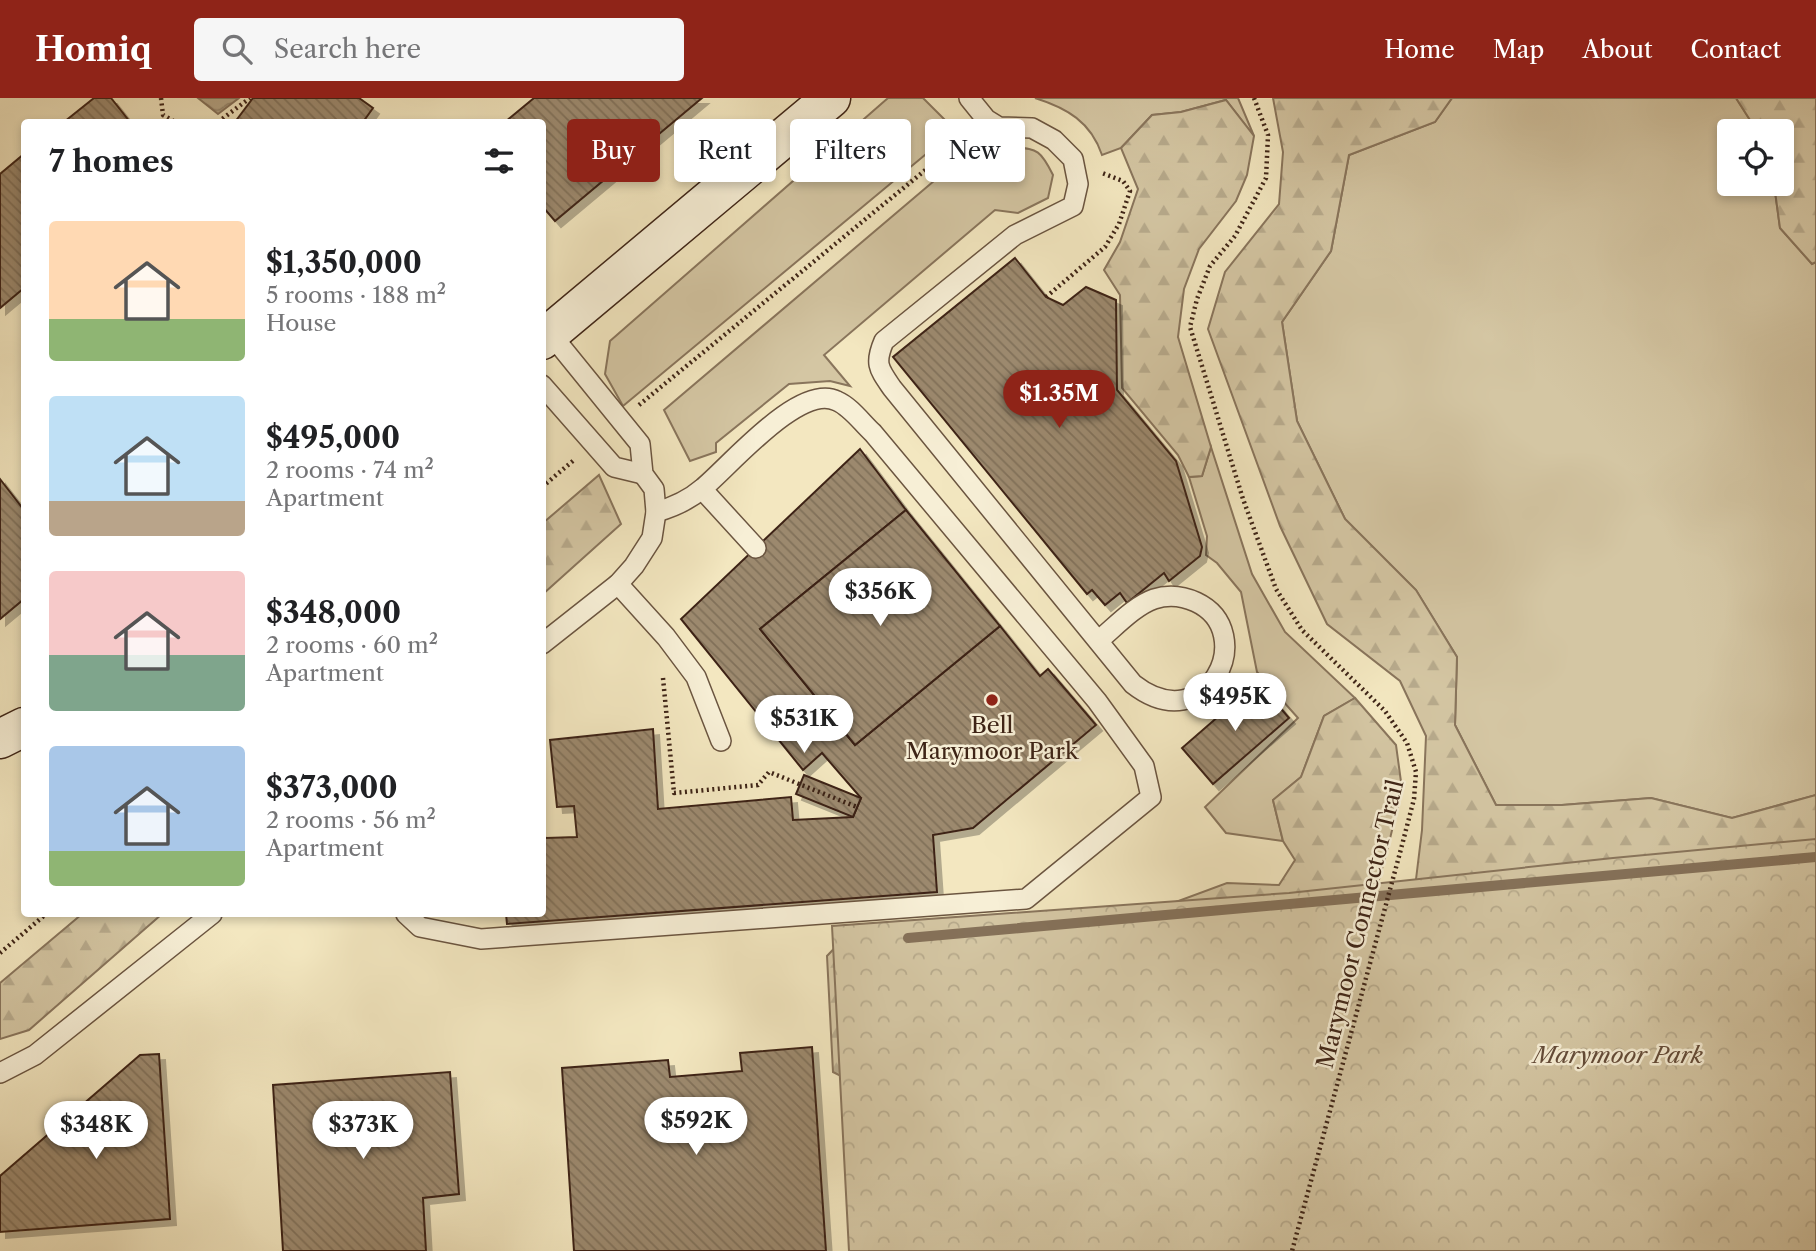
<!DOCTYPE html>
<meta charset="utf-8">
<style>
:root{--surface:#fff;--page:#f6f6f6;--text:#202124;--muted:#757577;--accent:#8f2418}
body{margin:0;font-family:"Libre Caslon Text",serif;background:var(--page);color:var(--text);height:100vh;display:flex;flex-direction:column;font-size:26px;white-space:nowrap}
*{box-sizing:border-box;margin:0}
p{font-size:23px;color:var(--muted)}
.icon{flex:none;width:38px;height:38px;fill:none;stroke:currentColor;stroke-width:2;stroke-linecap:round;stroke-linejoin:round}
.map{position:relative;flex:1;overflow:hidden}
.side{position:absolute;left:21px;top:21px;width:525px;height:798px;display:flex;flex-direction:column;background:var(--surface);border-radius:7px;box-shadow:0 4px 10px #0003}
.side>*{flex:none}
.top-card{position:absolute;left:567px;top:21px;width:665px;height:63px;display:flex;gap:14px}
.fabs{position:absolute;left:1717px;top:21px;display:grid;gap:14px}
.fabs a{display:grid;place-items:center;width:77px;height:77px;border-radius:7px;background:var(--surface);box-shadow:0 4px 10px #0003;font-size:35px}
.price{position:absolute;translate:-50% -60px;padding:0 16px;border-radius:24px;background:#fff;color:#222;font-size:23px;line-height:46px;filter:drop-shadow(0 2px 4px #0008)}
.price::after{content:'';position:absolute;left:50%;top:42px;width:21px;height:16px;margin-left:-10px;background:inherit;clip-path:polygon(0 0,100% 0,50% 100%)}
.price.on{background:var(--accent);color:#fff}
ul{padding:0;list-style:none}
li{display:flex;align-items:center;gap:21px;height:175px;padding:0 28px}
li span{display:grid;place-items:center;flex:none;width:196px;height:140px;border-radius:7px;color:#555}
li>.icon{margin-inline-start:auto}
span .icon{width:84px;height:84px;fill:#fffc;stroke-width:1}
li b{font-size:30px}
h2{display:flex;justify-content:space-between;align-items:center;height:84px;padding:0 28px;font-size:30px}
.pill{padding:0 24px;border-radius:7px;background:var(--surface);box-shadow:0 4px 10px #0003;font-size:24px;line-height:63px}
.pill.on{background:var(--accent);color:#fff}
header{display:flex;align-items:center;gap:42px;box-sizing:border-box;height:98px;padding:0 35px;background:var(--accent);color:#fff}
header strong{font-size:33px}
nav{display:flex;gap:38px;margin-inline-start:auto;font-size:24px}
.search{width:490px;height:63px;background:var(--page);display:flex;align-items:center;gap:18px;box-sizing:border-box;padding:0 24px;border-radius:7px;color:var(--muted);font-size:26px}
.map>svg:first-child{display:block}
</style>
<header>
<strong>Homiq</strong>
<div class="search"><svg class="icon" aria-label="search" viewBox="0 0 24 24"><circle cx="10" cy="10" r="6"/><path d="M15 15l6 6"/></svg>Search here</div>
<nav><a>Home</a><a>Map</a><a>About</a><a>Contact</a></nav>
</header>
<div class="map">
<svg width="1816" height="1153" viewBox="0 0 1816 1153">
<defs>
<pattern id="forest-firs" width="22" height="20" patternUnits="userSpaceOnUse" patternTransform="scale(1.75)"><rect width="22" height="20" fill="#d4c6a3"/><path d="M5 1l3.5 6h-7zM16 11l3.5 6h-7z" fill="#b7aa8c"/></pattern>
<pattern id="park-crowns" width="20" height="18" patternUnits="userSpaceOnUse" patternTransform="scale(1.75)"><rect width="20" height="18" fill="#d4c6a3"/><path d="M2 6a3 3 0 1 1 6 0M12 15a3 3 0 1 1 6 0" fill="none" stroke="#b7aa8c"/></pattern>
<pattern id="water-waves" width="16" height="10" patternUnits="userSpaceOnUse" patternTransform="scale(1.75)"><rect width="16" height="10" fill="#b5a586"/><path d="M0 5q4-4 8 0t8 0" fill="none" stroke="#95866d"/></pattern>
<pattern id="building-back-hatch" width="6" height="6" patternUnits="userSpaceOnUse" patternTransform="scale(1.75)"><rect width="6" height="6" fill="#9c896e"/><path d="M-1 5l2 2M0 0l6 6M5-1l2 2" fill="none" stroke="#817059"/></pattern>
<filter id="shadow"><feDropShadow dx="6" dy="6" stdDeviation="0" flood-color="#0004"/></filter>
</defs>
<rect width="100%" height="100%" fill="#f3e7c0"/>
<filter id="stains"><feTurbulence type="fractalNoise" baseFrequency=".00286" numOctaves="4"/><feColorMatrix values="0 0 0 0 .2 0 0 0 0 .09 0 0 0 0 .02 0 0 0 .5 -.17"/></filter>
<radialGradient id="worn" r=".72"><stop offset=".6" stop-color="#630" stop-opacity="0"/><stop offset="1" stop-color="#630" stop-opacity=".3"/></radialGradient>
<g fill="#d4c6a3" stroke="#89755c" stroke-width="2">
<polygon points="888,0 923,0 955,32 623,308 605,276 610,243"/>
<path d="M1035 0H1238L1254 38 1226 2 1181 14 1152 17 1121 50 1102 57C1091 24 1067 10 1035 0Z"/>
<polygon points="1452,0 1736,0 1757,33 1729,33 1729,86 1774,86 1780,130 1812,166 1816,164 1816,697 1732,720 1651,700 1562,707 1496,707 1455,627 1457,559 1416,492 1345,421 1297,323 1282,224 1331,153 1349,57 1435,24"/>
<path d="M1007 48C1037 52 1039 49 1053 77L1048 100 1018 115 995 112 824 257 850 288 830 283 789 286 716 345V354L690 363 664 312 974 49Z"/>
<polygon points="1211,349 1252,476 1285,534 1355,600 1324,618 1301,679 1273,702 1283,743 1226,735 1205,709 1298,620 1257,574 1241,494 1217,465 1206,457 1207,438 1189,379 1202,378"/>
</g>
<g fill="url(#forest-firs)" stroke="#89755c" stroke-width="2">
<polygon points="1273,0 1452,0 1435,24 1349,57 1331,153 1282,224 1297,323 1345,421 1416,492 1457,559 1455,627 1496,707 1562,707 1651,700 1732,720 1816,697 1816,872 1408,847 1422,732 1426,638 1400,583 1327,526 1280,428 1208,231 1225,174 1279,106 1283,54"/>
<polygon points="1736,0 1816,0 1816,164 1812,166 1780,130 1774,86 1782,86 1782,33 1757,33"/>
<polygon points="1226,2 1254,38 1247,77 1236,103 1199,151 1184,191 1178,239 1211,349 1202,378 1189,379 1178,357 1122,290 1120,197 1104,172 1120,144 1138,91 1121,50 1152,17 1181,14"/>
<polygon points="599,377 621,426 543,496 543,425"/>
<polygon points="1355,600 1396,647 1402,691 1387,753 1358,856 857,986 833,974 827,858 848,836 1165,808 1227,785 1279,787 1295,762 1283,743 1273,702 1301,679 1324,618"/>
<polygon points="82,816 162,816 29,932 0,941 0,885"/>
</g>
<polygon fill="url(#park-crowns)" stroke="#89755c" stroke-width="2" points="1816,741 1816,1153 849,1153 832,828 1289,795 1613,760"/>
<polygon fill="url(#water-waves)" stroke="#857159" stroke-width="2" points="198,0 239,0 218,16"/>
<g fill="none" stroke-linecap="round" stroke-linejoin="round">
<polyline stroke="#857159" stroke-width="10" points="908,840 1816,759"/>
</g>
<g fill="url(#building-back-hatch)" stroke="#3e2416" stroke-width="2" filter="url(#shadow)">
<polygon points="94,0 111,0 130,24 64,24"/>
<polygon points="253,0 359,0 373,10 363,24 235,24"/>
<polygon points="534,0 702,0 555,123 542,108 542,24 505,24"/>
<polygon points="24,56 24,190 0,210 0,76"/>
<polygon points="1015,160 1046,199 1063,207 1086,189 1116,202 1117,292 1176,363 1202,449 1200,458 1169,483 1164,475 1127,505 1120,495 1105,507 1092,492 1087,496 893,259"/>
<polygon points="860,351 906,412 760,531 855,647 1000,528 1040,578 1048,571 1096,627 973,730 933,737 937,794 507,826 506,816 542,816 542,736 546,740 577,739 574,708 557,709 550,642 653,631 658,711 791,699 793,722 853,719 861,700 822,655 803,672 681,521"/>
<polygon points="0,381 24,412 24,501 0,521"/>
<polygon points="906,412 1000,528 855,647 760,531"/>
<polygon points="1258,584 1289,620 1213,686 1182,650"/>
<polygon points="804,677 861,700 853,719 796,696"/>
<polygon points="812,949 826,1153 574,1153 562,970 668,962 670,979 742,973 740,955"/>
<polygon points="159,956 170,1121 0,1134 0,1078 140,957"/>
<polygon points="450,974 459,1096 423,1100 426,1153 283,1153 273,987"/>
</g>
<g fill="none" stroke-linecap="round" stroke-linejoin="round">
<defs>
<g id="lane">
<path d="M969 0 986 21 999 29 1032 30 1054 42 1073 61 1078 86 1073 108 1015 137 884 243C874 266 879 271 892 290L1133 586C1207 644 1260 534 1196 504 1183 498 1169 496 1154 501 1134 508 1115 529 1098 543"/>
<polyline points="542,287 614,369 643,376"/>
<polyline points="702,391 756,450"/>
<polyline points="618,486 666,539 696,579 721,643"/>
<polyline points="542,546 618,486 634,468 652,440 656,414 654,391 643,376 640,346 545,229"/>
<path d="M406 816 420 829 481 841 1026 801 1151 699 1144 668 1097 603 873 335C862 325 851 309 837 303 800 284 730 368 703 390 689 402 674 409 656 414"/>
<polyline points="0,975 35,957 212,816"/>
</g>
<g id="secondary">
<polyline points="542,242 831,0"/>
<polyline points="0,641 24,629"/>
</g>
</defs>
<use href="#lane" stroke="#6b5540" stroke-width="22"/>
<use href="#secondary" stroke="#3e2416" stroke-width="41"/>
<g stroke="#3e2416" stroke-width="4.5" stroke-dasharray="2 3.5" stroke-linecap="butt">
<polyline points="161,0 163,17 175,24"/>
<polyline points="1254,0 1268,37 1266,80 1235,138 1210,168 1197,201 1190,229 1243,401 1276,491 1302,532 1385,613 1407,645 1416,674 1414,701 1401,751 1292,1153"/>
<polyline points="218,24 250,0"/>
<polyline points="1046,199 1105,149 1119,126 1130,93 1123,83 1102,75"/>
<polyline points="639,307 968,37"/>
<polyline points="542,389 574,362"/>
<polyline points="663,580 674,695 758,687 769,674 857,709"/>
<polyline points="0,855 46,816"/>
</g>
<use href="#lane" stroke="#f7efd6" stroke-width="19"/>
<use href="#secondary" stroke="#f7efd6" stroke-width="38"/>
</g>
<circle fill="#8f2418" stroke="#f7efd6" stroke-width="2.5" cx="992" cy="602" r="7"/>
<g text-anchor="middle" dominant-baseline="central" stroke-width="5" stroke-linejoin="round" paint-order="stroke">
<g font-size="23" fill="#3e2416" stroke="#f7efd6">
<text x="992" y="627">Bell<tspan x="992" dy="26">Marymoor Park</tspan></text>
</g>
<g font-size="23" fill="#3e2416" stroke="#f7efd6">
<text transform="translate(1360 826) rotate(-76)">Marymoor Connector Trail</text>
</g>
<g font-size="23" font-style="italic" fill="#644c39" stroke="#f7efd6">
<text x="1618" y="957">Marymoor Park</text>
</g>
</g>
<rect width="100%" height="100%" filter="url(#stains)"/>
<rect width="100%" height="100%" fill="url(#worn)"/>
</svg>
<div class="fabs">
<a><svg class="icon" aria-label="locate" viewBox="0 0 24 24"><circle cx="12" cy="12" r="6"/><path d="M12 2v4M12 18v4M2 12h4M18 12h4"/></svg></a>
</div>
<b class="price on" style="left:1059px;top:332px">$1.35M</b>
<b class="price" style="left:880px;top:530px">$356K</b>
<b class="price" style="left:1235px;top:635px">$495K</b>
<b class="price" style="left:804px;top:657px">$531K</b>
<b class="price" style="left:696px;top:1059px">$592K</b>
<b class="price" style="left:96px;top:1063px">$348K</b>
<b class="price" style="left:363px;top:1063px">$373K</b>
<div class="top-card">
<a class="pill on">Buy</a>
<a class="pill">Rent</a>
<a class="pill">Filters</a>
<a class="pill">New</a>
</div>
<section class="side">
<h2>7 homes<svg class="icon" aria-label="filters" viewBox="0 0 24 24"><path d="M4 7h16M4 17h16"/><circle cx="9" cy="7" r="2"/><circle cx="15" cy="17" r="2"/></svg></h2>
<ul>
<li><span style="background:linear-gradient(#ffd9b3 70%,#8fb573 0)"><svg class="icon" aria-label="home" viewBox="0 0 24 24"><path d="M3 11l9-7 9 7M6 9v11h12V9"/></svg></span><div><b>$1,350,000</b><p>5 rooms · 188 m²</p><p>House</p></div></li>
<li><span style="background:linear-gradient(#bfe0f5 75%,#b9a48a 0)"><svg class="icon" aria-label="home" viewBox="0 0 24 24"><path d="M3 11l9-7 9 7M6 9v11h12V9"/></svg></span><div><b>$495,000</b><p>2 rooms · 74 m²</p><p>Apartment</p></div></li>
<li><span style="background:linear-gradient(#f6c9c9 60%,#7fa58c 0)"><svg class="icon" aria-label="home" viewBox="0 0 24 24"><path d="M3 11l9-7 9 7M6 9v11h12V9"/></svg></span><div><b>$348,000</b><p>2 rooms · 60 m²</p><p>Apartment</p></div></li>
<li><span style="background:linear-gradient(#a9c7e8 75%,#8fb573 0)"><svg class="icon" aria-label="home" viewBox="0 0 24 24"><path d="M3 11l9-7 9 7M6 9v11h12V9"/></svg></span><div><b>$373,000</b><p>2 rooms · 56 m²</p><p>Apartment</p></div></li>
</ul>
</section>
</div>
